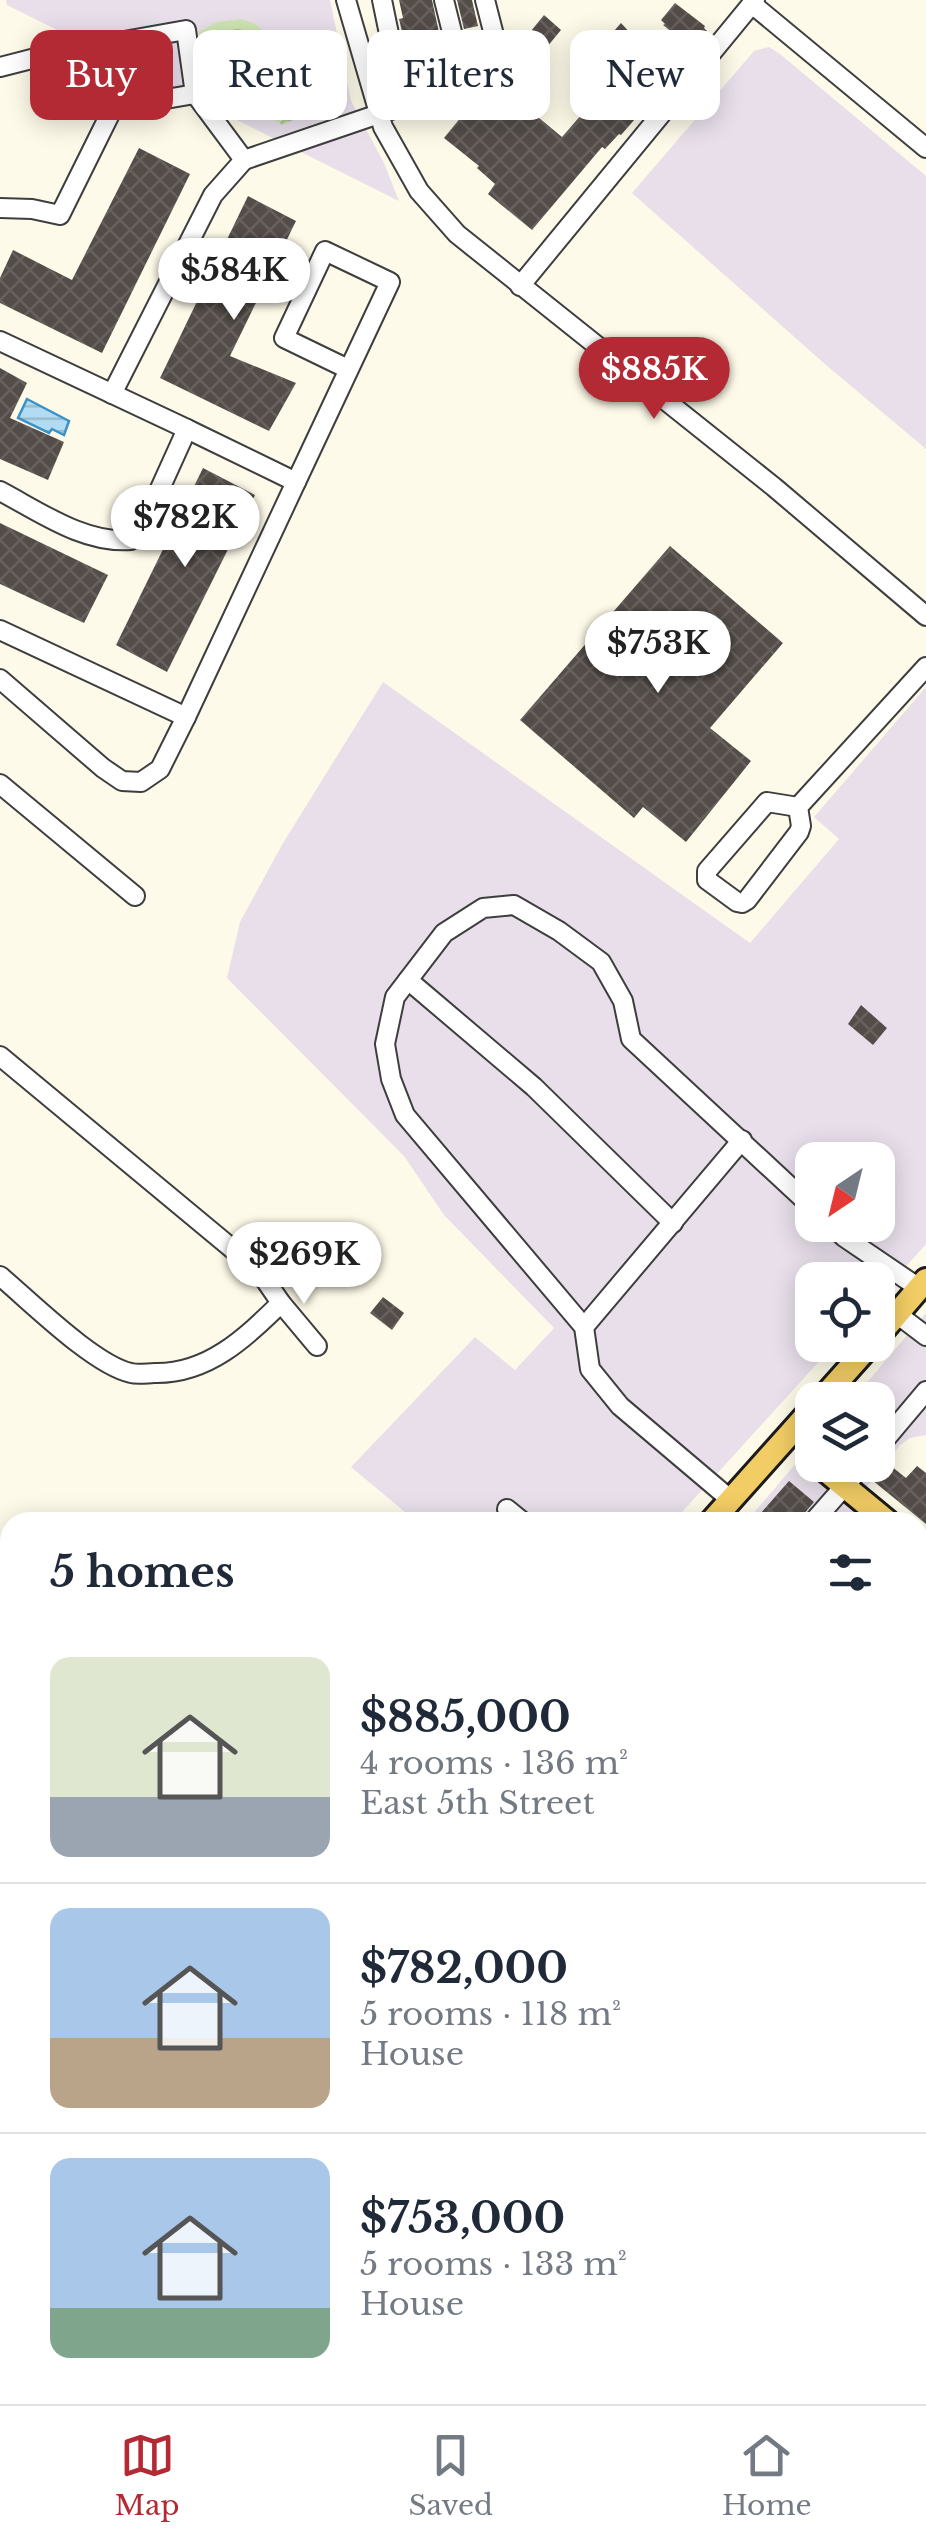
<!DOCTYPE html>
<meta charset="utf-8">
<style>
:root{--surface:#fff;--page:#f6f6f7;--text:#1f2937;--muted:#747a83;--line:#e0e1e3;--accent:#b42a34}
body{margin:0;font-family:"Libre Baskerville",serif;background:var(--page);color:var(--text);height:100vh;display:flex;flex-direction:column;font-size:38px;white-space:nowrap}
*{box-sizing:border-box;margin:0}
p{font-size:32px;color:var(--muted)}
.icon{flex:none;width:55px;height:55px;fill:none;stroke:currentColor;stroke-width:2;stroke-linecap:round;stroke-linejoin:round}
.map{position:relative;flex:1;overflow:hidden}
.panel{position:absolute;left:0px;top:1512px;width:928px;height:892px;display:flex;flex-direction:column;background:var(--surface);border-radius:30px 30px 0 0;box-shadow:0 5px 25px #0003}
.panel>*{flex:none}
.guide{position:absolute;left:30px;top:30px;width:868px;height:90px;display:flex;gap:20px}
.needle{width:65px;rotate:215deg}
.tools{position:absolute;left:795px;top:1142px;display:grid;gap:20px}
.tools a{display:grid;place-items:center;width:100px;height:100px;border-radius:20px;background:var(--surface);box-shadow:0 5px 25px #0003;font-size:50px}
.price{position:absolute;translate:-50% -85px;padding:0 22px;border-radius:35px;background:#fff;color:#222;font-size:32px;line-height:65px;filter:drop-shadow(0 2px 5px #0008)}
.price::after{content:'';position:absolute;left:50%;top:60px;width:30px;height:22px;margin-left:-15px;background:inherit;clip-path:polygon(0 0,100% 0,50% 100%)}
.price.active{background:var(--accent);color:#fff}
ul{padding:0;list-style:none}
li{display:flex;align-items:center;gap:30px;height:250px;padding:0 50px}
li+li{border-top:2px solid var(--line)}
li span{display:grid;place-items:center;flex:none;width:280px;height:200px;border-radius:20px;color:#555}
li>.icon{margin-inline-start:auto}
span .icon{width:120px;height:120px;fill:#fffc;stroke-width:1}
li b{font-size:42px}
h2{display:flex;justify-content:space-between;align-items:center;height:120px;padding:0 50px;font-size:42px}
.pill{padding:0 35px;border-radius:20px;background:var(--surface);box-shadow:0 5px 25px #0003;font-size:35px;line-height:90px}
.pill.active{background:var(--accent);color:#fff}
.dock{display:flex;justify-content:space-around;align-items:center;height:140px;border-top:2px solid var(--line);background:var(--surface);font-size:28px;color:var(--muted)}
.dock a{display:grid;justify-items:center;gap:5px}
.dock .active{color:var(--accent)}
.map>svg:first-child{display:block}
</style>
<div class="map">
<svg width="926" height="2404" viewBox="0 0 926 2404">
<defs>
<pattern id="park-crowns" width="20" height="18" patternUnits="userSpaceOnUse" patternTransform="scale(2.5)"><rect width="20" height="18" fill="#d0e6b5"/><path d="M2 6a3 3 0 1 1 6 0M12 15a3 3 0 1 1 6 0" fill="none" stroke="#b1c49a"/></pattern>
<pattern id="water-rules" width="6" height="5" patternUnits="userSpaceOnUse" patternTransform="scale(2.5)"><rect width="6" height="5" fill="#b1dcf3"/><path d="M0 2.5h6" fill="none" stroke="#97bbcf"/></pattern>
<pattern id="building-cross-hatch" width="8" height="8" patternUnits="userSpaceOnUse" patternTransform="scale(2.5)"><rect width="8" height="8" fill="#534c48"/><path d="M0 0l8 8M0 8l8-8" fill="none" stroke="#67615e"/></pattern>
</defs>
<rect width="100%" height="100%" fill="#fefae9"/>
<g fill="#e8dfea" fill-rule="evenodd">
<polygon points="6,0 330,0 351,101 384,163 399,201 7,5"/>
<polygon points="769,47 780,54 926,176 926,449 826,365 632,193 754,51"/>
<path d="M383 682 750 943 839 839 814 817 926 687V1244L878 1298V1280H812V1345H834L673 1522H417L351 1467 475 1337 515 1370 554 1328 444 1215 404 1156 227 978 240 922 283 843ZM812 1160H878V1225H812Z"/>
<polygon points="926,1313 926,1435 910,1438 900,1445 866,1488 840,1465 878,1465 878,1400 852,1400"/>
<polygon points="798,1461 870,1522 746,1522"/>
<polygon points="918,1563 926,1570 926,1943 918,1935"/>
</g>
<polygon fill="url(#park-crowns)" points="241,19 255,24 277,41 285,62 308,78 313,110 283,125 267,116 233,86 198,32 217,22"/>
<polygon fill="url(#water-rules)" stroke="#3b92c6" stroke-width="2.5" points="27,399 69,421 64,435 52,429 49,433 18,418"/>
<g fill="url(#building-cross-hatch)">
<polygon points="399,0 432,0 446,65 412,73 399,19 403,18"/>
<polygon points="457,0 472,0 478,26 464,29"/>
<polygon points="675,3 705,26 704,28 707,31 694,47 690,43 688,45 663,25 665,24 661,20"/>
<polygon points="544,15 561,30 509,93 562,137 582,114 585,117 613,85 614,82 610,78 621,65 600,47 621,23 647,51 669,68 666,72 672,75 633,118 635,119 621,135 619,134 605,149 602,147 532,230 488,194 495,184 477,168 479,166 444,138"/>
<polygon points="139,148 190,174 102,353 0,303 0,278 13,250 72,280"/>
<polygon points="248,196 296,221 230,356 296,383 269,431 160,378"/>
<polygon points="0,368 27,383 10,418 64,442 48,480 0,459"/>
<polygon points="203,468 255,495 167,672 116,645"/>
<polygon points="0,523 108,575 84,623 0,584"/>
<polygon points="670,546 783,643 710,728 751,761 686,842 643,807 634,818 520,720"/>
<polygon points="861,1005 887,1028 873,1045 848,1024"/>
<polygon points="383,1297 404,1313 392,1330 370,1313"/>
<polygon points="886,1462 906,1478 917,1466 926,1473 926,1524 872,1480"/>
<polygon points="789,1481 814,1502 803,1515 801,1522 753,1522"/>
</g>
<g fill="none" stroke-linecap="round" stroke-linejoin="round">
<defs>
<g id="minor">
<polyline points="346,0 383,127 419,191 457,234 774,487 926,616"/>
<polyline points="382,0 394,58 408,104"/>
<polyline points="444,0 462,72"/>
<polyline points="752,4 926,148"/>
<polyline points="0,67 51,54 186,30 195,94 244,160 408,104 436,98 495,39 485,0"/>
<polyline points="0,208 32,209 60,215 113,108 195,94"/>
<polyline points="520,286 755,0"/>
<path d="M0 341 187 429 144 524 131 540C84 544 40 512 0 491"/>
<polyline points="112,394 213,195 244,160"/>
<polyline points="296,482 390,282 325,251 284,338 348,369"/>
<polyline points="0,630 186,717 160,769 141,782 122,781 103,768 0,679"/>
<polyline points="186,717 296,482 187,429"/>
<polyline points="0,784 135,896"/>
<polygon points="767,802 798,807 801,826 799,832 747,900 742,903 737,902 707,880 707,871"/>
<polyline points="798,807 926,667"/>
<polyline points="408,980 534,1087 673,1223"/>
<path d="M0 1056 259 1271 281 1303C245 1338 208 1374 155 1373 148 1373 138 1375 131 1373 94 1365 31 1302 0 1276"/>
<polyline points="831,1225 844,1237 919,1288"/>
<polyline points="281,1303 317,1346"/>
<polyline points="897,1314 926,1336"/>
<polyline points="584,1327 742,1140"/>
<polyline points="878,1448 926,1391"/>
<polyline points="731,1500 620,1406 590,1369 584,1327 405,1115 391,1079 385,1044 395,997 444,933 483,908 514,905 559,931 601,962 623,1001 631,1039 812,1207"/>
<polyline points="507,1509 523,1522"/>
<polyline points="813,1522 863,1465"/>
<polyline points="918,1624 926,1614"/>
<polyline points="0,1664 10,1662"/>
<polyline points="918,1777 926,1784"/>
<polyline points="918,1928 926,1919"/>
<polyline points="918,1942 926,1950"/>
<polyline points="0,1947 10,1936"/>
<polyline points="0,1967 10,1975"/>
<polyline points="0,2042 10,2050"/>
<polyline points="918,2104 926,2094"/>
<polyline points="0,2105 10,2113"/>
<polyline points="918,2139 926,2146"/>
<polyline points="0,2180 10,2169"/>
<polyline points="0,2247 10,2237"/>
<polyline points="0,2388 10,2377"/>
<polyline points="165,2395 175,2404"/>
<polyline points="515,2395 526,2404"/>
<polyline points="733,2395 744,2404"/>
<polyline points="323,2404 330,2395"/>
</g>
<g id="major">
<polyline points="878,1336 926,1280"/>
<polyline points="821,1400 870,1345"/>
<polyline points="819,1465 888,1522"/>
<polyline points="711,1522 812,1409"/>
<polyline points="918,1547 926,1554"/>
<polyline points="0,2331 10,2321"/>
</g>
</defs>
<use href="#minor" stroke="#3e3e3e" stroke-width="22"/>
<use href="#major" stroke="#1c1c1c" stroke-width="28"/>
<g stroke="#2d2d2d" stroke-width="4" stroke-dasharray="10 5" stroke-linecap="butt">
<polyline points="918,2357 926,2364"/>
<polyline points="873,2396 874,2395"/>
<polyline points="376,2404 384,2395"/>
<polyline points="469,2404 476,2395"/>
<polyline points="584,2404 588,2399"/>
<polyline points="605,2404 612,2395"/>
<polyline points="642,2404 649,2395"/>
<polyline points="674,2404 681,2395"/>
<polyline points="701,2404 709,2395"/>
</g>
<use href="#minor" stroke="#fff" stroke-width="18"/>
<use href="#major" stroke="#f2cd65" stroke-width="22"/>
</g>
</svg>
<div class="tools">
<a><svg class="needle" viewBox="-14 -14 28 28"><path d="M0-13l5 13h-10z" fill="#e53935"/><path d="M0 13l5-13h-10z" fill="#747a83"/></svg></a>
<a><svg class="icon" aria-label="locate" viewBox="0 0 24 24"><circle cx="12" cy="12" r="6"/><path d="M12 2v4M12 18v4M2 12h4M18 12h4"/></svg></a>
<a><svg class="icon" aria-label="layers" viewBox="0 0 24 24"><path d="M12 4l9 5-9 5-9-5zM3 14l9 5 9-5"/></svg></a>
</div>
<b class="price" style="left:234px;top:323px">$584K</b>
<b class="price active" style="left:654px;top:422px">$885K</b>
<b class="price" style="left:185px;top:570px">$782K</b>
<b class="price" style="left:658px;top:696px">$753K</b>
<b class="price" style="left:304px;top:1307px">$269K</b>
<div class="guide">
<a class="pill active">Buy</a>
<a class="pill">Rent</a>
<a class="pill">Filters</a>
<a class="pill">New</a>
</div>
<section class="panel">
<h2>5 homes<svg class="icon" aria-label="filters" viewBox="0 0 24 24"><path d="M4 7h16M4 17h16"/><circle cx="9" cy="7" r="2"/><circle cx="15" cy="17" r="2"/></svg></h2>
<ul>
<li><span style="background:linear-gradient(#dfe7d0 70%,#9aa5b1 0)"><svg class="icon" aria-label="home" viewBox="0 0 24 24"><path d="M3 11l9-7 9 7M6 9v11h12V9"/></svg></span><div><b>$885,000</b><p>4 rooms · 136 m²</p><p>East 5th Street</p></div></li>
<li><span style="background:linear-gradient(#a9c7e8 65%,#b9a48a 0)"><svg class="icon" aria-label="home" viewBox="0 0 24 24"><path d="M3 11l9-7 9 7M6 9v11h12V9"/></svg></span><div><b>$782,000</b><p>5 rooms · 118 m²</p><p>House</p></div></li>
<li><span style="background:linear-gradient(#a9c7e8 75%,#7fa58c 0)"><svg class="icon" aria-label="home" viewBox="0 0 24 24"><path d="M3 11l9-7 9 7M6 9v11h12V9"/></svg></span><div><b>$753,000</b><p>5 rooms · 133 m²</p><p>House</p></div></li>
</ul>
</section>
</div>
<nav class="dock">
<a class="active"><svg class="icon" aria-label="map" viewBox="0 0 24 24"><path d="M3 6l6-2 6 2 6-2v14l-6 2-6-2-6 2zM9 4v14M15 6v14"/></svg>Map</a>
<a><svg class="icon" aria-label="saved" viewBox="0 0 24 24"><path d="M7 4h10v16l-5-4-5 4z"/></svg>Saved</a>
<a><svg class="icon" aria-label="home" viewBox="0 0 24 24"><path d="M3 11l9-7 9 7M6 9v11h12V9"/></svg>Home</a>
</nav>
